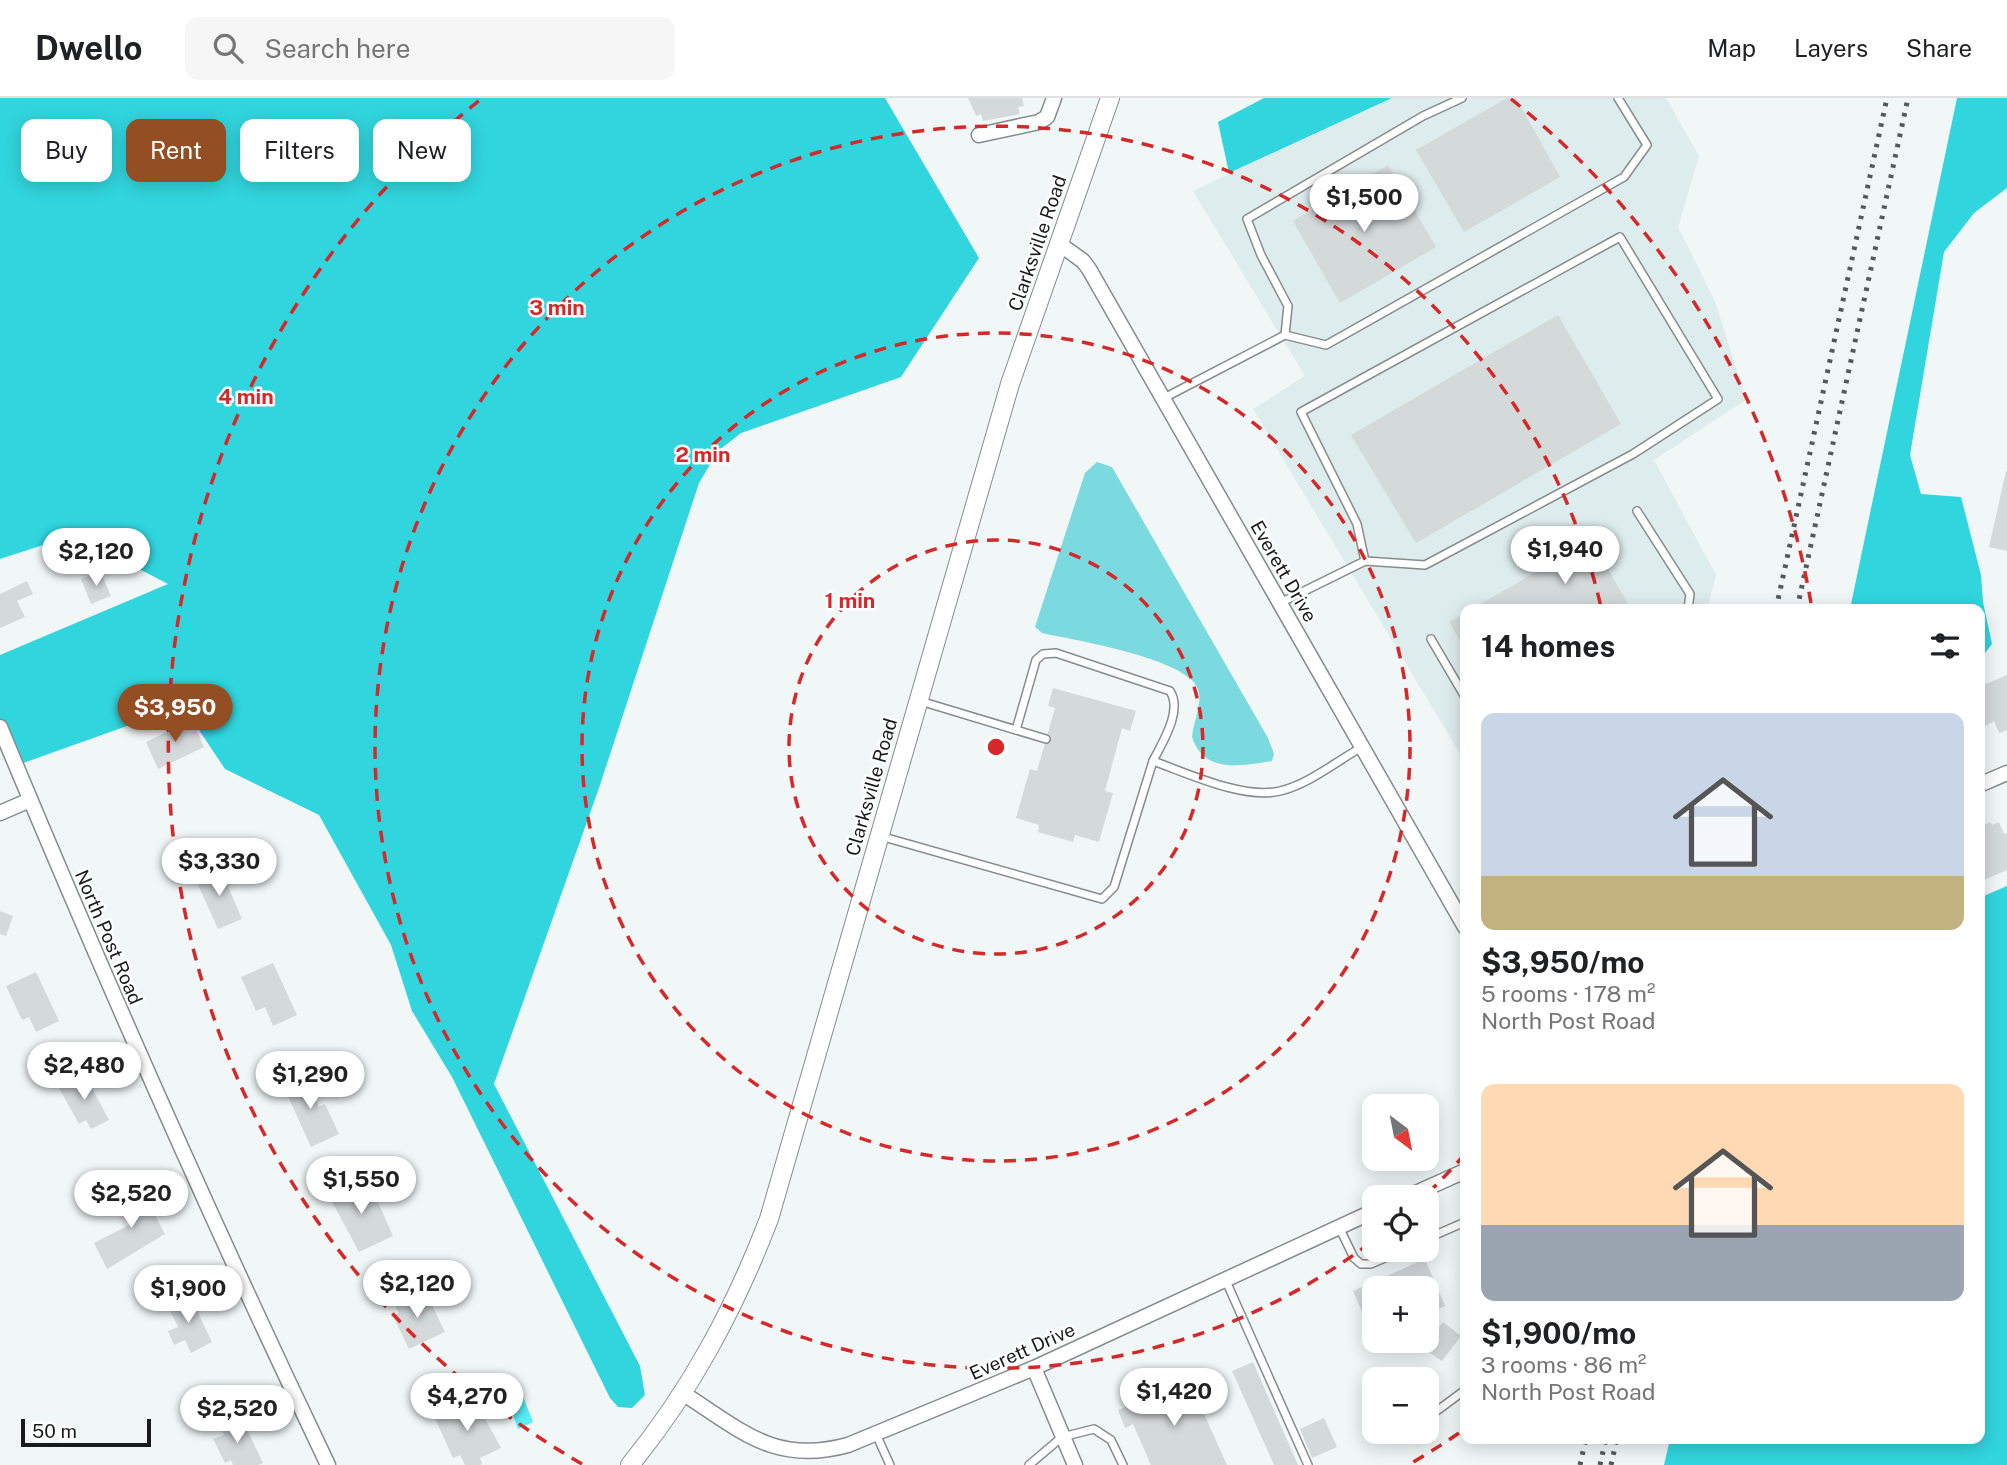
<!DOCTYPE html>
<meta charset="utf-8">
<style>
:root{--surface:#fff;--page:#f6f6f6;--text:#202124;--muted:#757577;--line:#e0e0e0;--accent:#934e23}
body{margin:0;font-family:"Public Sans",sans-serif;background:var(--page);color:var(--text);height:100vh;display:flex;flex-direction:column;font-size:26px;white-space:nowrap}
*{box-sizing:border-box;margin:0}
p{font-size:23px;color:var(--muted)}
.icon{flex:none;width:38px;height:38px;fill:none;stroke:currentColor;stroke-width:2;stroke-linecap:round;stroke-linejoin:round}
.map{position:relative;flex:1;overflow:hidden}
.panel{position:absolute;left:1460px;top:506px;width:525px;height:840px;display:flex;flex-direction:column;background:var(--surface);border-radius:14px;box-shadow:0 4px 18px #0003}
.panel>*{flex:none}
.guide{position:absolute;left:21px;top:21px;width:665px;height:63px;display:flex;gap:14px}
.needle{width:46px;rotate:148deg}
.controls{position:absolute;left:1362px;top:996px;display:grid;gap:14px}
.controls a{display:grid;place-items:center;width:77px;height:77px;border-radius:14px;background:var(--surface);box-shadow:0 4px 18px #0003;font-size:35px}
.scale{position:absolute;left:21px;bottom:18px;width:130px;box-sizing:border-box;padding-left:7px;border:4px solid #191b1b;border-top:0;font-size:19px;line-height:24px;white-space:nowrap;color:#191b1b;-webkit-text-stroke:5px #fff;paint-order:stroke}
.price{position:absolute;translate:-50% -60px;padding:0 16px;border-radius:24px;background:#fff;color:#222;font-size:23px;line-height:46px;filter:drop-shadow(0 2px 4px #0008)}
.price::after{content:'';position:absolute;left:50%;top:42px;width:21px;height:16px;margin-left:-10px;background:inherit;clip-path:polygon(0 0,100% 0,50% 100%)}
.price.selected{background:var(--accent);color:#fff}
ul{padding:0;list-style:none}
li{display:grid;align-content:center;gap:14px;height:371px;padding:0 21px}
li span{display:grid;place-items:center;height:217px;border-radius:14px;color:#555}
li>.icon{margin-inline-start:auto}
span .icon{width:126px;height:126px;fill:#fffc;stroke-width:1}
li b{font-size:30px}
h2{display:flex;justify-content:space-between;align-items:center;height:84px;padding:0 21px;font-size:30px}
.pill{padding:0 24px;border-radius:14px;background:var(--surface);box-shadow:0 4px 18px #0003;font-size:24px;line-height:63px}
.pill.selected{background:var(--accent);color:#fff}
header{display:flex;align-items:center;gap:42px;box-sizing:border-box;height:98px;padding:0 35px;background:var(--surface);border-bottom:2px solid var(--line)}
header strong{font-size:33px}
nav{display:flex;gap:38px;margin-inline-start:auto;font-size:24px}
.search{width:490px;height:63px;background:var(--page);display:flex;align-items:center;gap:18px;box-sizing:border-box;padding:0 24px;border-radius:14px;color:var(--muted);font-size:26px}
.map>svg:first-child{display:block}
</style>
<header>
<strong>Dwello</strong>
<div class="search"><svg class="icon" aria-label="search" viewBox="0 0 24 24"><circle cx="10" cy="10" r="6"/><path d="M15 15l6 6"/></svg>Search here</div>
<nav><a>Map</a><a>Layers</a><a>Share</a></nav>
</header>
<div class="map">
<svg width="2007" height="1367" viewBox="0 0 2007 1367">
<rect width="100%" height="100%" fill="#f1f7f7"/>
<polygon fill="#ddeced" points="1392,0 1666,0 1699,58 1678,129 1716,206 1746,302 1654,362 1716,477 1707,511 1465,511 1465,664 1253,311 1305,278 1193,93"/>
<path fill="#7adadf" d="M1097 364 1112 369 1268 640 1274 656 1272 663C1241 668 1204 676 1192 639 1193 625 1203 605 1198 591 1187 560 1073 542 1042 535L1035 529 1085 375Z"/>
<g fill="#31d5de">
<polygon points="0,0 885,0 979,160 901,279 741,335 718,353 699,385 600,687 494,986 640,1268 645,1297 632,1310 618,1309 610,1300 452,979 412,913 391,847 319,717 225,671 183,608 12,669 0,639 0,557 168,486 74,437 0,461"/>
<polygon points="1264,0 1392,0 1229,75 1218,24"/>
<polygon points="1957,0 2007,0 2007,90 1974,115 1944,154 1910,357 1921,396 1961,399 1981,477 1983,504 1992,546 1979,563 1979,511 1850,511"/>
<polygon points="2007,788 2007,1367 1664,1367 1670,1341 1979,1340 1979,800"/>
</g>
<polygon fill="#55eff7" points="522,1296 533,1324 518,1331 507,1300"/>
<g fill="#d4d9da">
<polygon points="968,0 1022,0 1024,8 1018,9 1020,16 983,23 981,16 976,18"/>
<polygon points="1507,0 1516,0 1560,79 1464,134 1416,52"/>
<polygon points="1388,67 1436,149 1340,205 1293,123"/>
<polygon points="1558,217 1621,326 1416,445 1351,337"/>
<polygon points="2006,373 2007,374 2007,453 1989,449"/>
<polygon points="1591,442 1631,511 1472,511"/>
<polygon points="100,473 111,498 91,506 81,481"/>
<polygon points="27,483 33,496 17,503 25,519 0,530 0,496"/>
<polygon points="1465,515 1465,550 1449,524"/>
<polygon points="2007,577 2007,632 1999,635 1994,623 1979,632 1979,589"/>
<polygon points="1053,590 1136,613 1130,633 1122,630 1105,693 1113,695 1099,744 1075,737 1073,744 1038,734 1039,727 1016,720 1030,671 1037,673 1055,610 1048,608"/>
<polygon points="192,622 204,649 158,671 146,644"/>
<polygon points="1990,724 1992,727 1999,724 2004,736 2007,735 2007,772 1979,784 1979,737 1983,735 1980,729"/>
<polygon points="220,770 242,821 218,831 195,780"/>
<polygon points="0,813 13,818 6,838 0,836"/>
<polygon points="273,865 297,917 273,928 265,909 256,913 241,879"/>
<polygon points="36,874 59,923 36,934 29,919 22,922 6,888"/>
<polygon points="84,976 109,1022 91,1031 86,1022 79,1026 59,990"/>
<polygon points="297,976 301,985 307,982 319,1009 325,1006 339,1036 311,1049 281,983"/>
<polygon points="360,1082 366,1096 373,1093 393,1138 359,1154 328,1096"/>
<polygon points="140,1088 165,1136 107,1171 94,1145 131,1126 117,1101"/>
<polygon points="1425,1161 1445,1208 1426,1216 1426,1190 1374,1190 1374,1242 1353,1193"/>
<polygon points="417,1194 422,1204 429,1201 445,1234 409,1251 393,1218 399,1215 394,1205"/>
<polygon points="189,1196 212,1244 191,1255 185,1242 174,1247 168,1233 178,1229 167,1206"/>
<polygon points="1443,1224 1461,1238 1442,1263 1423,1250"/>
<polygon points="1253,1264 1298,1367 1274,1367 1232,1273"/>
<polygon points="1192,1279 1200,1296 1196,1298 1227,1367 1151,1367 1133,1326 1125,1330 1118,1312"/>
<polygon points="476,1304 501,1350 480,1360 482,1366 480,1367 465,1367 460,1357 453,1360 433,1316 452,1307 455,1314"/>
<polygon points="241,1319 263,1365 258,1367 233,1367 231,1362 225,1365 213,1341 224,1337 220,1329"/>
<polygon points="1324,1320 1337,1349 1312,1360 1300,1331"/>
</g>
<g fill="none" stroke-linecap="round" stroke-linejoin="round">
<defs>
<g id="service">
<polyline points="1285,237 1288,208 1261,157 1247,121 1423,18 1462,0"/>
<polyline points="1164,300 1285,237 1326,247 1624,79 1647,47 1618,0"/>
<polyline points="1637,413 1690,496 1688,511"/>
<polyline points="1280,505 1365,463 1425,467 1633,356 1718,301 1620,139 1301,314 1357,426 1365,463"/>
<polyline points="1431,541 1465,599"/>
<polyline points="920,603 1046,641"/>
<path d="M1016 632 1036 562 1043 556 1056 555 1170 593C1183 613 1162 645 1153 663"/>
<path d="M880 738 1102 801 1114 789 1153 663C1187 675 1244 702 1280 693 1309 686 1337 663 1362 649"/>
<polyline points="1340,1131 1354,1160 1361,1166 1371,1166 1403,1152"/>
<polyline points="1426,1141 1465,1124"/>
<polyline points="1226,1183 1308,1367"/>
<polyline points="1434,1315 1465,1292"/>
<polyline points="876,1336 890,1367"/>
<polyline points="1029,1367 1062,1339 1094,1331 1111,1342 1123,1367"/>
</g>
<g id="minor">
<polyline points="979,37 1039,24 1047,19 1054,0"/>
<polyline points="1058,145 1083,163 1089,171 1465,829"/>
<path d="M0 629C103 877 212 1124 328 1367"/>
<polyline points="1979,687 2007,675"/>
<polyline points="0,715 30,702"/>
<polyline points="1407,1099 1465,1073"/>
<polyline points="1034,1270 1075,1367"/>
<path d="M684 1296C742 1333 775 1367 848 1347L1034 1270 1374 1113"/>
</g>
<path id="tertiary" d="M630 1367C691 1292 734 1212 769 1121L1010 286 1110 0"/>
</defs>
<use href="#service" stroke="#868b8b" stroke-width="10"/>
<use href="#minor" stroke="#868b8b" stroke-width="17"/>
<use href="#tertiary" stroke="#868b8b" stroke-width="20"/>
<use href="#service" stroke="#fff" stroke-width="7"/>
<use href="#minor" stroke="#fff" stroke-width="14"/>
<use href="#tertiary" stroke="#fff" stroke-width="18"/>
<g stroke="#555858" stroke-width="5" stroke-dasharray="3.5 7" stroke-linecap="butt">
<polyline points="1776,511 1887,0"/>
<polyline points="1797,511 1908,0"/>
<polyline points="1580,1367 1586,1340"/>
<polyline points="1600,1367 1606,1340"/>
<polyline points="1611,1367 1617,1340"/>
</g>
</g>
<g fill="none" stroke="#d62828" stroke-width="3.5" stroke-dasharray="12 9">
<circle cx="996" cy="649" r="207"/>
<circle cx="996" cy="649" r="414"/>
<path d="M1465 1056A621 621 0 0 1 1427 1096M1370 1145A621 621 0 1 1 1601 509"/>
<path d="M1459 1335A828 828 0 0 1 1410 1366M582 1366A828 828 0 0 1 481 1M1511 1A828 828 0 0 1 1811 505"/>
</g>
<g text-anchor="middle" dominant-baseline="central" stroke-width="5" stroke-linejoin="round" paint-order="stroke">
<g font-size="19" fill="#191b1b" stroke="#fff">
<text transform="translate(1037 145) rotate(-71)">Clarksville Road</text>
<text transform="translate(1284 473) rotate(60)">Everett Drive</text>
<text transform="translate(871 689) rotate(-74)">Clarksville Road</text>
<text transform="translate(109 839) rotate(67)">North Post Road</text>
<text transform="translate(1022 1253) rotate(-24)">Everett Drive</text>
</g>
</g>
<circle cx="996" cy="649" r="10" fill="#d62828" stroke="#fff" stroke-width="3.5"/>
<g font-size="21" text-anchor="middle" font-weight="bold" fill="#d62828" stroke="#fff" stroke-width="5" stroke-linejoin="round" paint-order="stroke">
<text x="557" y="217">3 min</text>
<text x="246" y="306">4 min</text>
<text x="703" y="364">2 min</text>
<text x="850" y="510">1 min</text>
</g>
</svg>
<div class="controls">
<a><svg class="needle" viewBox="-14 -14 28 28"><path d="M0-13l5 13h-10z" fill="#e53935"/><path d="M0 13l5-13h-10z" fill="#757577"/></svg></a>
<a><svg class="icon" aria-label="locate" viewBox="0 0 24 24"><circle cx="12" cy="12" r="6"/><path d="M12 2v4M12 18v4M2 12h4M18 12h4"/></svg></a>
<a>+</a>
<a>−</a>
</div>
<div class="scale">50 m</div>
<b class="price" style="left:1364px;top:136px">$1,500</b>
<b class="price" style="left:1565px;top:488px">$1,940</b>
<b class="price" style="left:96px;top:490px">$2,120</b>
<b class="price selected" style="left:175px;top:646px">$3,950</b>
<b class="price" style="left:219px;top:800px">$3,330</b>
<b class="price" style="left:84px;top:1004px">$2,480</b>
<b class="price" style="left:310px;top:1013px">$1,290</b>
<b class="price" style="left:361px;top:1118px">$1,550</b>
<b class="price" style="left:131px;top:1132px">$2,520</b>
<b class="price" style="left:417px;top:1222px">$2,120</b>
<b class="price" style="left:188px;top:1227px">$1,900</b>
<b class="price" style="left:1174px;top:1330px">$1,420</b>
<b class="price" style="left:467px;top:1335px">$4,270</b>
<b class="price" style="left:237px;top:1347px">$2,520</b>
<div class="guide">
<a class="pill">Buy</a>
<a class="pill selected">Rent</a>
<a class="pill">Filters</a>
<a class="pill">New</a>
</div>
<section class="panel">
<h2>14 homes<svg class="icon" aria-label="filters" viewBox="0 0 24 24"><path d="M4 7h16M4 17h16"/><circle cx="9" cy="7" r="2"/><circle cx="15" cy="17" r="2"/></svg></h2>
<ul>
<li><span style="background:linear-gradient(#c9d6e8 75%,#c2b280 0)"><svg class="icon" aria-label="home" viewBox="0 0 24 24"><path d="M3 11l9-7 9 7M6 9v11h12V9"/></svg></span><div><b>$3,950/mo</b><p>5 rooms · 178 m²</p><p>North Post Road</p></div></li>
<li><span style="background:linear-gradient(#ffd9b3 65%,#9aa5b1 0)"><svg class="icon" aria-label="home" viewBox="0 0 24 24"><path d="M3 11l9-7 9 7M6 9v11h12V9"/></svg></span><div><b>$1,900/mo</b><p>3 rooms · 86 m²</p><p>North Post Road</p></div></li>
</ul>
</section>
</div>
